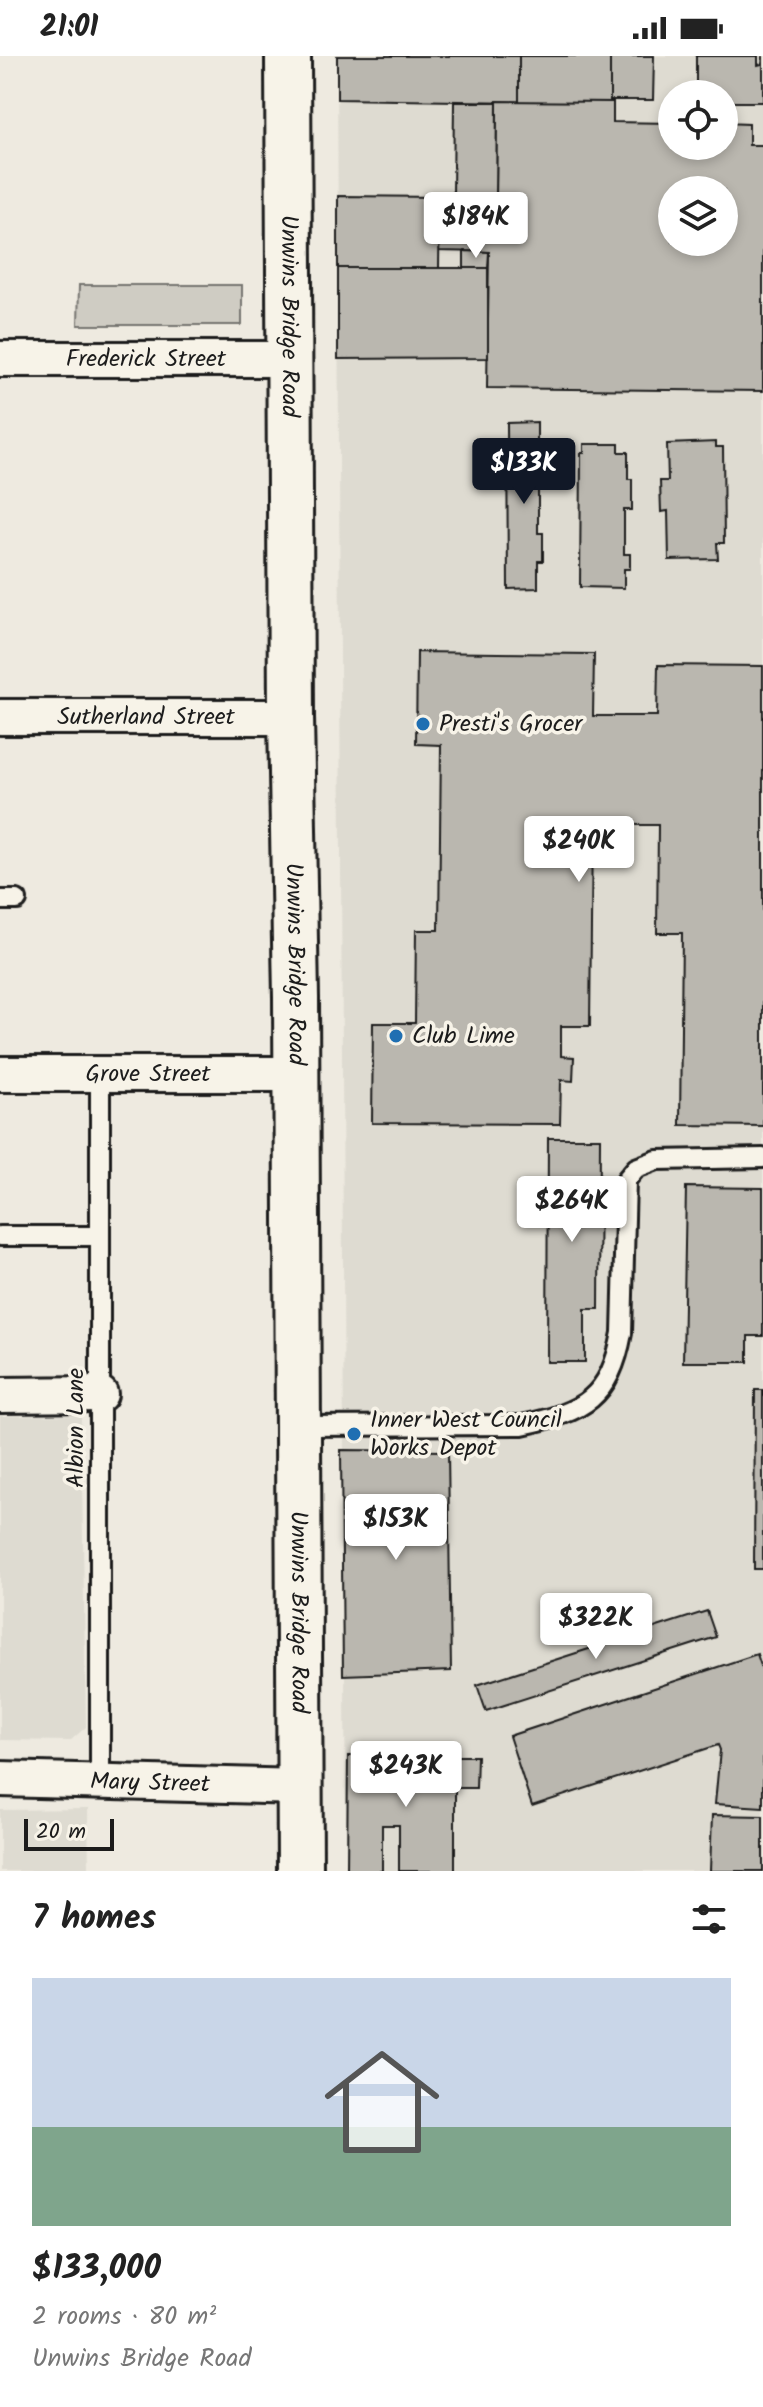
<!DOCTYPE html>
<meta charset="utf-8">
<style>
:root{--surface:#fff;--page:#f6f6f6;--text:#222;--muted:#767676;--accent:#111827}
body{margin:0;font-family:Kalam,sans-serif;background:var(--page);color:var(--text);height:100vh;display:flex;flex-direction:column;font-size:30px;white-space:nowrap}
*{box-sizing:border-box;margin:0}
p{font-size:26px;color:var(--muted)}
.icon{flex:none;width:44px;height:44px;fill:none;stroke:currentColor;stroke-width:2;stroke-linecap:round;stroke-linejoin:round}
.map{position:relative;height:1815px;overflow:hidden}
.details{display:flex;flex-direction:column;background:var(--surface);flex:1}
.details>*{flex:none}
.fabs{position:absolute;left:658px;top:24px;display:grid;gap:16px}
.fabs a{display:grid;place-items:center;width:80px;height:80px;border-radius:50%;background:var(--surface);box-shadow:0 4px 12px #0003;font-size:40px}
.scale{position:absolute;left:24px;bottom:20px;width:90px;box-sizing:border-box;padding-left:8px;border:4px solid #1c1c1c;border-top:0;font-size:22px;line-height:28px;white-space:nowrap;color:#1c1c1c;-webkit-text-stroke:6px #f7f3e8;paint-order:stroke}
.price{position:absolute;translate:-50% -68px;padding:0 18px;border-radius:8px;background:#fff;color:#222;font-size:26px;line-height:52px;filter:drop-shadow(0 2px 4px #0008)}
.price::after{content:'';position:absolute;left:50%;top:48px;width:24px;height:18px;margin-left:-12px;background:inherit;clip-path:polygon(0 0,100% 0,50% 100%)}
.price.selected{background:var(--accent);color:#fff}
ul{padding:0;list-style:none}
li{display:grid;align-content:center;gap:16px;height:424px;padding:0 32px}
li span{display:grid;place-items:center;height:248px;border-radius:0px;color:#555}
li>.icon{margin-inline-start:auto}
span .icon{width:144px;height:144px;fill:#fffc;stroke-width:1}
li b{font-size:34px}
h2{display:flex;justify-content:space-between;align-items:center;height:96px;padding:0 32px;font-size:34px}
.status{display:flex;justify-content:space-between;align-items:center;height:56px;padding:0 40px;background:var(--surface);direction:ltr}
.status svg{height:22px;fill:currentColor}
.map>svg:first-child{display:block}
</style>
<div class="status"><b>21:01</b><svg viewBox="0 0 49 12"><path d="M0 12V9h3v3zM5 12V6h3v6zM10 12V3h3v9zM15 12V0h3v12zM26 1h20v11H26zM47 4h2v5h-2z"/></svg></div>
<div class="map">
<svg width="763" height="1815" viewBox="0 0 763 1815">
<rect width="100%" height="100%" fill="#eeeae0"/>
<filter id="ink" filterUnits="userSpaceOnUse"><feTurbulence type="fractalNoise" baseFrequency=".0125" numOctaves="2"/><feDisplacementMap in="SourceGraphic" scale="16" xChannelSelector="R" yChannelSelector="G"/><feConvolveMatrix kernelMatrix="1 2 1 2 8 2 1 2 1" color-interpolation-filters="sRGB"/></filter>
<g filter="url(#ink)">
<g fill="#dedbd1" fill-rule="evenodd">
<path d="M337 0H763V1815H346ZM672 38H724V90H672ZM672 134H724V186H672Z"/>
<polygon points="81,1359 86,1671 70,1685 0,1684 0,1360"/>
<polygon points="88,1753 89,1815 0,1815 0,1754"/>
</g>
<polygon fill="#cfccc3" stroke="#767470" stroke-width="2" points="79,229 242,229 242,269 78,269"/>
<g fill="#bab7af" stroke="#1c1c1c" stroke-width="2" fill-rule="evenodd">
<polygon points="337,0 519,0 519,46 337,43"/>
<rect x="519" y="0" width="91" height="46"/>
<polygon points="610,0 654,0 653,44 610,44"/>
<polygon points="696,0 758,0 758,9 762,8 763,0 763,46 724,46 724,38 696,38"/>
<path d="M497 45 613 46V66L672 67V90H724V67L749 68V89H763V335L487 332 489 196 439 195 440 141 496 142ZM672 134H724V186H672Z"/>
<polygon points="454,46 497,46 496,140 453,140"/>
<polygon points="338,140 440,141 439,212 338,212"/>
<polygon points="464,195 489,196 488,212 464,212"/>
<polygon points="338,212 488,212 488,302 338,303"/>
<polygon points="537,366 537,392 542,392 542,421 538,421 538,477 543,477 543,505 538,505 538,532 508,533 507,367"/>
<polygon points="716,386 716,391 723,391 724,487 717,487 718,503 669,504 668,455 661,456 660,425 668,425 667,388"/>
<polygon points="584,388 619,388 619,396 628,396 628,423 632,423 632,454 624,454 624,498 630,498 630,513 624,513 624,532 580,531 581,397 584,397"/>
<polygon points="417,596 594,598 593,660 657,660 658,609 763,610 763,1070 680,1069 682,877 657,877 658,769 592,769 590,970 561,970 561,1000 574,1001 573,1025 561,1024 560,1068 372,1067 373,967 415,967 416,874 439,874 441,689 416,688"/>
<polygon points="548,1082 600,1082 599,1253 585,1253 585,1306 547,1306"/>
<polygon points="686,1131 763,1132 763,1280 748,1280 748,1306 683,1306"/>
<polygon points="755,1334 763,1334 763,1513 754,1513"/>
<polygon points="341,1394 448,1395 451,1615 343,1619"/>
<polygon points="707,1555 716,1581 486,1655 477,1629"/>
<polygon points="757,1598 763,1616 763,1751 715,1748 720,1694 718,1689 532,1750 509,1680"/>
<polygon points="348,1700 477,1700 476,1732 455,1732 455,1815 399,1815 399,1769 382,1769 382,1815 347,1815"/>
<polygon points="712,1759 763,1760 763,1815 710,1815"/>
</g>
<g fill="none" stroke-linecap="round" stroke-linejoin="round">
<defs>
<g id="lane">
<polyline points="0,844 17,844"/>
<polyline points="100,1019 100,1726"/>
<polyline points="0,1180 100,1180"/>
<path d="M297 1370 522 1369C584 1356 610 1342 622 1277L626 1124 636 1112 657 1104 763 1102"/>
</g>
<g id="street">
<path id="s1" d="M0 303H291"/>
<path id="s2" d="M0 661H291"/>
<path id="s3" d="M0 1018H295"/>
<polyline points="0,1339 100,1338"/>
<path id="s4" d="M0 1723 300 1731"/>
</g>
<g id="secondary">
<path id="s5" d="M288 0 291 661 296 942 300 1815"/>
</g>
</defs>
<use href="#lane" stroke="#1c1c1c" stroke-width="24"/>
<use href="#street" stroke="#1c1c1c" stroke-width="40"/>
<use href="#secondary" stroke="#1c1c1c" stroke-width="50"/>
<use href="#lane" stroke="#f7f3e8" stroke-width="18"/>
<use href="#street" stroke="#f7f3e8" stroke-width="34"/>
<use href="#secondary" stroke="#f7f3e8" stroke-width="44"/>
</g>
</g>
<g fill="#1f6fb2" stroke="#f7f3e8" stroke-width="3">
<circle cx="423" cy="668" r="8"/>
<circle cx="396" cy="980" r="8"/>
<circle cx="354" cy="1378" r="8"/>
</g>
<g text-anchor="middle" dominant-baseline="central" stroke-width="7" stroke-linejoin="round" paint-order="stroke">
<g font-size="24" fill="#1c1c1c" stroke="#f7f3e8">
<text stroke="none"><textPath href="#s5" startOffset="260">Unwins Bridge Road</textPath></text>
<text stroke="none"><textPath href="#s1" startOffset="146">Frederick Street</textPath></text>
<text stroke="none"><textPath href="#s2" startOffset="146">Sutherland Street</textPath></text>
<text stroke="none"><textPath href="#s5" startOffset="908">Unwins Bridge Road</textPath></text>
<text stroke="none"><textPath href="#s3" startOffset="148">Grove Street</textPath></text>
<text transform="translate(76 1372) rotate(-90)">Albion Lane</text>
<text stroke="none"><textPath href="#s5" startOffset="1556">Unwins Bridge Road</textPath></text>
<text stroke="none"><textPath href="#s4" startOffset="150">Mary Street</textPath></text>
</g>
<g font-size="24" fill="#1c1c1c" stroke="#f7f3e8" text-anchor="start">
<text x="439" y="668">Presti's Grocer</text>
<text x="412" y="980">Club Lime</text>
<text x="370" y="1364">Inner West Council<tspan x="370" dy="28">Works Depot</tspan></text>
</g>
</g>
</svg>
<div class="fabs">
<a><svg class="icon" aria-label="locate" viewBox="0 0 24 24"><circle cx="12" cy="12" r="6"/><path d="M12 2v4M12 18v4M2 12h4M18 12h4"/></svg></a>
<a><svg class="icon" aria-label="layers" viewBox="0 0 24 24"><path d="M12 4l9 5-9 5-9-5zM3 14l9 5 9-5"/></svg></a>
</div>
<div class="scale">20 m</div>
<b class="price" style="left:476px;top:204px">$184K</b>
<b class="price selected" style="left:524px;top:450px">$133K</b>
<b class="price" style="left:579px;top:828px">$240K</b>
<b class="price" style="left:572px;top:1188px">$264K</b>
<b class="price" style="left:396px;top:1506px">$153K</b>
<b class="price" style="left:596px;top:1605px">$322K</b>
<b class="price" style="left:406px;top:1753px">$243K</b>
</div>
<section class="details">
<h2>7 homes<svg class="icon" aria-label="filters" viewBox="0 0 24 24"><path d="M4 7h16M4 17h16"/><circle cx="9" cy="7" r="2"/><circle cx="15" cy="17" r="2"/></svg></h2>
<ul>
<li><span style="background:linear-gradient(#c9d6e8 60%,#7fa58c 0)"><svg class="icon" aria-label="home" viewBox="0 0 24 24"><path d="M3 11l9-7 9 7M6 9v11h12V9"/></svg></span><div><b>$133,000</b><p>2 rooms · 80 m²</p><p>Unwins Bridge Road</p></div></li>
</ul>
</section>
